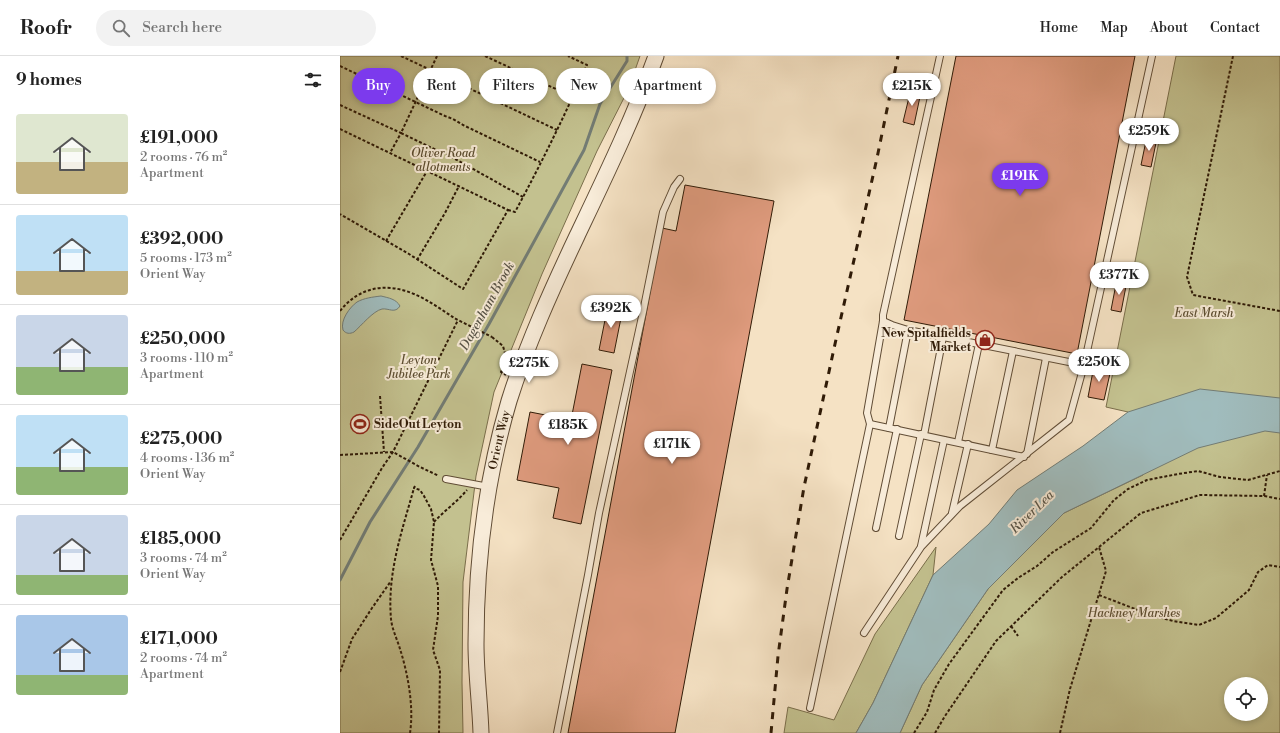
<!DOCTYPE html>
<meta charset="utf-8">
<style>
:root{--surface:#fff;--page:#f2f2f2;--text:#222;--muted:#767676;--line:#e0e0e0;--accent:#7c3aed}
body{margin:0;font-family:"Libre Bodoni",serif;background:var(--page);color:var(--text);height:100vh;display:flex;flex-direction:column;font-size:15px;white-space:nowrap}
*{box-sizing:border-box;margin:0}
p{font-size:13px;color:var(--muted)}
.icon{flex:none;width:22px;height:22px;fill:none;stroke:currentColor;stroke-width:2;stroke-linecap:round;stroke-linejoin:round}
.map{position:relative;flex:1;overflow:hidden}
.sheet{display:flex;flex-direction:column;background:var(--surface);width:340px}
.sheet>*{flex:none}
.banner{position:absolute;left:12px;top:12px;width:380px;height:36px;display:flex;gap:8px}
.controls{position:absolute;left:884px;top:621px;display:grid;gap:8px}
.controls a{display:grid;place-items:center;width:44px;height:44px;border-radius:50%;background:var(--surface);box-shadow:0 2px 6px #0003;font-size:20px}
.price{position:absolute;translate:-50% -34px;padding:0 9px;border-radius:14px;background:#fff;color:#222;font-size:13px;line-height:26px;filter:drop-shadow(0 1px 2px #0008)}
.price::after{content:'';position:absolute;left:50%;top:24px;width:12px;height:9px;margin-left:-6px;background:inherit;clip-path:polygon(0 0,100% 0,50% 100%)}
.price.active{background:var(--accent);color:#fff}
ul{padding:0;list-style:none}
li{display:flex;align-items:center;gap:12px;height:100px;padding:0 16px}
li+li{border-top:1px solid var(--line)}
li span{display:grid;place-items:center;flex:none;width:112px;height:80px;border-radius:4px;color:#555}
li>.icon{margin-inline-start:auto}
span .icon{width:48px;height:48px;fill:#fffc;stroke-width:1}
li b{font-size:17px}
h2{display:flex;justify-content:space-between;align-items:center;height:48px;padding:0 16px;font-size:17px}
.chip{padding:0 14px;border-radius:18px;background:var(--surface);box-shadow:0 2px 6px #0003;font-size:14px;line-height:36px}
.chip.active{background:var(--accent);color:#fff}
header{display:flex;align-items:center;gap:24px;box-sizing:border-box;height:56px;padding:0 20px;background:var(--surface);border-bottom:1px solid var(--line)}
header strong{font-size:19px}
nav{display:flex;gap:22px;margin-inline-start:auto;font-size:14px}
.search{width:280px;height:36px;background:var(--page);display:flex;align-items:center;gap:10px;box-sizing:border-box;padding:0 14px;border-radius:22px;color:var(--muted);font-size:15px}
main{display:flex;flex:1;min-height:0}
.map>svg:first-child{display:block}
</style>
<header>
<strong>Roofr</strong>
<div class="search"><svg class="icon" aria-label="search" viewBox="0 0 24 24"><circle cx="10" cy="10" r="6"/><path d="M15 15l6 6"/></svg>Search here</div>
<nav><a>Home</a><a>Map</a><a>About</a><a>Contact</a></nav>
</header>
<main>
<section class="sheet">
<h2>9 homes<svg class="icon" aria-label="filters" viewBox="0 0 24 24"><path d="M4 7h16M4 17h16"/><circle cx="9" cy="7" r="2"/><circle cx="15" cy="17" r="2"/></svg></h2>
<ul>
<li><span style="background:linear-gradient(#dfe7d0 60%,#c2b280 0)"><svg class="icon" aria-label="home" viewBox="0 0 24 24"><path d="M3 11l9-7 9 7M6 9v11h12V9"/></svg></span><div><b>£191,000</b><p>2 rooms · 76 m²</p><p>Apartment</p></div></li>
<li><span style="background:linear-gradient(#bfe0f5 70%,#c2b280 0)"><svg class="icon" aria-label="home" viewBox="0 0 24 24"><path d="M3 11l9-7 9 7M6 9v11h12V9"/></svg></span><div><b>£392,000</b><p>5 rooms · 173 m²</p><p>Orient Way</p></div></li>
<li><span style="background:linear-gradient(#c9d6e8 65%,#8fb573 0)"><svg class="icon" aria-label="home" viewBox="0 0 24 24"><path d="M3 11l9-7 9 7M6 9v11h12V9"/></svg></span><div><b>£250,000</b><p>3 rooms · 110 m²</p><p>Apartment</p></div></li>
<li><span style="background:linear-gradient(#bfe0f5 65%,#8fb573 0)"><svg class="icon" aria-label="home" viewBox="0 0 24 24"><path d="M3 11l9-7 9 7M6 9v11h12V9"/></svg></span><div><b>£275,000</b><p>4 rooms · 136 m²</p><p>Orient Way</p></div></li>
<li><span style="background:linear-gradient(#c9d6e8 75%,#8fb573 0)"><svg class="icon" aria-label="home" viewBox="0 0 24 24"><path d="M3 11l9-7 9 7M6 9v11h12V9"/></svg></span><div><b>£185,000</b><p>3 rooms · 74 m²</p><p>Orient Way</p></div></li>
<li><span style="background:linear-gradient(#a9c7e8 75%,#8fb573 0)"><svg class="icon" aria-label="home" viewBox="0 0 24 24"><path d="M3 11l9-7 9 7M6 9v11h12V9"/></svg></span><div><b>£171,000</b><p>2 rooms · 74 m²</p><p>Apartment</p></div></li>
</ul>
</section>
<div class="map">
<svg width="940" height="677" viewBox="0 0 940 677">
<rect width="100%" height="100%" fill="#f5e2c4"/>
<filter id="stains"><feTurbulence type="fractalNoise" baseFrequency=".005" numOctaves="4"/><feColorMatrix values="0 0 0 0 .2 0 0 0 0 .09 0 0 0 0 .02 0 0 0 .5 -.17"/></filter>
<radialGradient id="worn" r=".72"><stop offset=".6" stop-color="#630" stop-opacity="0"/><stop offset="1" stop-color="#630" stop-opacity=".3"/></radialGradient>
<g fill="#c3c18f" stroke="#7a6e4b" fill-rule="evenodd">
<polygon points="0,0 300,0 288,34 257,95 202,218 154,336 136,420 123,526 122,626 123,677 0,677"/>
<path d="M836 0H940V677H560L582 629 648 533 724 457 803 419 788 356 766 351ZM891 628H921V658H891Z"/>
<polygon points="596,491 593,519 533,647 516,677 444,677 448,651 494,664 535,578"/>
</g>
<g fill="#a0bcbd" stroke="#737c74">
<path d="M41 240C49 242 56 243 60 250 55 258 49 252 42 253 33 255 21 270 14 276 10 278 6 278 3 274 0 264 10 251 17 246 24 242 33 241 41 240Z"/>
<polygon points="860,333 940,342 940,377 925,375 858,392 724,457 648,533 582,629 560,677 516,677 533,647 593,519 649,468 677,434 743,390 788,356"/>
</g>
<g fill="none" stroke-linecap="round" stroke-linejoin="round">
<polyline stroke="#737c74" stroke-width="3" points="0,524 30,466 78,391 149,268 244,94 260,48 287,5 287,0"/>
</g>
<g fill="#df9b7e" stroke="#301b07">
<polygon points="616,0 795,0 737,298 564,264"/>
<polygon points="571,33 581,36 574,69 563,66"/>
<polygon points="807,80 817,82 811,111 801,109"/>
<polygon points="345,129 434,145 335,677 228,677 322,172 336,175"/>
<polygon points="777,223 787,225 781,256 771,254"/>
<polygon points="268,249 283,252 274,297 259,294"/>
<polygon points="242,308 272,314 241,468 213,462 219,432 177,424 190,356 231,364"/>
<polygon points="754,310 771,313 764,344 748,341"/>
</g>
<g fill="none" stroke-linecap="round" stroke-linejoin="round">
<defs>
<g id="service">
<polyline points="543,265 552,269 568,274 744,309"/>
<polyline points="530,368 684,401"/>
<polyline points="549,372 568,274"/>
<polyline points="584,379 603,281"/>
<polyline points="618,386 639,288"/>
<polyline points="652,394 673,295"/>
<polyline points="687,398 706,302"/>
<polyline points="106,423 149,431"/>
<polyline points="612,457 628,388"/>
<polyline points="536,472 557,373"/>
<polyline points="559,480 581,378"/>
<polyline points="581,490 604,384"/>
<polyline points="524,577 581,491 620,450 729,364 744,309 812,0"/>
<polyline points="470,652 530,368 527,357 543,265 543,259 600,0"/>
<polyline points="217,677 248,519 259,457 303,256 323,156 334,131 340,123"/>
</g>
<g id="tertiary">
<path id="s1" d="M141 677C140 647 136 618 136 588 136 506 146 423 169 345 187 288 212 233 237 180 265 121 294 61 316 0"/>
</g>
</defs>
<use href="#service" stroke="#614d36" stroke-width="8"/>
<use href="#tertiary" stroke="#614d36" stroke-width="17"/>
<g stroke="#301b07" stroke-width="2" stroke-dasharray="3 2" stroke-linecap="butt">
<polyline points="61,0 217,74"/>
<polyline points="97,0 61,77 119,105 183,141"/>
<polyline points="145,0 233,41"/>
<polyline points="893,0 847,221 853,239 940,255"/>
<polyline points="0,10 105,60 113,63 123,69 200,106"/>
<polyline points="0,49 61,77 50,97"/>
<polyline points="0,73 168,154 123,233 69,198 0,158"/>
<path d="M168 154 175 156C201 108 225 59 247 9L228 0"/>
<polyline points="46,185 87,115"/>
<polyline points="77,204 105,157 119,130"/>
<path d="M0 255C19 231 46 226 74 238 89 244 103 255 116 263 128 269 140 275 152 281"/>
<polyline points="152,281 163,290 166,301 161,316 166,319"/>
<polyline points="40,340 44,396"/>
<polyline points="0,399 53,396 80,411 99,420"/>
<polyline points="75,430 74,432 80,434 84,440 91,453 94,466 91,504 98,530 98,560 93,594 100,614 99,677"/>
<polyline points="924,440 927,419"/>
<path d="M94 466C104 455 117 446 127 434"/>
<polyline points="0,484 42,412 53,396 118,264"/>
<polyline points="759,539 808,558 833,565 859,569 876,562 909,534 918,516 928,509 940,511"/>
<polyline points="671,570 678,580"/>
<polyline points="0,616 12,583 32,552 51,525"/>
<path d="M70 677C74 651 68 618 60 593 57 583 52 573 51 563 47 517 62 475 74 432"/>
<polyline points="574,677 587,656 594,634 609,608 663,534 678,522 697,510 713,496 751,472 774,444 788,433 807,424 838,418 858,415 880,421 908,424 940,415"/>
<polyline points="595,677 605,660 656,585 722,521 801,457 860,439 924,440 940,443"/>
<polyline points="720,677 730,633 766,515 759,491"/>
</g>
<use href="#service" stroke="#f8ecd9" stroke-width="6"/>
<use href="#tertiary" stroke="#f8ecd9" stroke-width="15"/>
<polyline stroke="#301b07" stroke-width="3" stroke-dasharray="7 7" stroke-linecap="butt" points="431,677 438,600 447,533 464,431 495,288 537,102 558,0"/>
</g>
<defs>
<symbol id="shop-ring" viewBox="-11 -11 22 22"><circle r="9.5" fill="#f8ecd9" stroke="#8f2418" stroke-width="1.5"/><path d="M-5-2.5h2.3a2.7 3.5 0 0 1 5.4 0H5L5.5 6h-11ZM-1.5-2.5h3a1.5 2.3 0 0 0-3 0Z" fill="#8f2418"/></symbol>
<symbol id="stadium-ring" viewBox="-11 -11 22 22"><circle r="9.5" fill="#f8ecd9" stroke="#8f2418" stroke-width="1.5"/><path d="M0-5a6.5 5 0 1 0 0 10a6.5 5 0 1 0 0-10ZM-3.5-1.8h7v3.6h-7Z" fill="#8f2418"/></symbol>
</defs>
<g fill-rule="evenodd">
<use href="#shop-ring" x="634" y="273" width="22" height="22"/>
<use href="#stadium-ring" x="9" y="357" width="22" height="22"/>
</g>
<g text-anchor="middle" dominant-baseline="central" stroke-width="4" stroke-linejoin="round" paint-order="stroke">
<g font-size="12" font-style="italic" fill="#5c4d30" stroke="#f8ecd9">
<text x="103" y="97">Oliver Road<tspan x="103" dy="14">allotments</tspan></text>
<text x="864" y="257">East Marsh</text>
<text x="79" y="304">Leyton<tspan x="79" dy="14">Jubilee Park</tspan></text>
<text x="794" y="557">Hackney Marshes</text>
</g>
<g font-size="12" font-weight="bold" fill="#301b07" stroke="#f8ecd9" text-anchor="end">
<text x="631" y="277">New Spitalfields<tspan x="631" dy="14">Market</tspan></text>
<text x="34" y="368" text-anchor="start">SideOut Leyton</text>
</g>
<g font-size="12" fill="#301b07" stroke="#f8ecd9">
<text stroke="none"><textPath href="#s1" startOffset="295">Orient Way</textPath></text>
</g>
<g font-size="13" font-style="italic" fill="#575347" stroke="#f8ecd9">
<text transform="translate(147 250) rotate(-61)">Dagenham Brook</text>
<text transform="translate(692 456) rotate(-44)">River Lea</text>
</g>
</g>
<rect width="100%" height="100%" filter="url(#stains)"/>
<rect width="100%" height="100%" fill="url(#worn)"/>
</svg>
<div class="controls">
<a><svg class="icon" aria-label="locate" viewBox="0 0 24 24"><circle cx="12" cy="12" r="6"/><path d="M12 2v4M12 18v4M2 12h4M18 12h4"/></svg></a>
</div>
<b class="price" style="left:572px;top:51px">£215K</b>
<b class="price" style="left:809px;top:96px">£259K</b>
<b class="price active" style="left:680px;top:141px">£191K</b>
<b class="price" style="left:779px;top:240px">£377K</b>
<b class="price" style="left:271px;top:273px">£392K</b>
<b class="price" style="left:759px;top:327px">£250K</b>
<b class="price" style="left:189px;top:328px">£275K</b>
<b class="price" style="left:228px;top:390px">£185K</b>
<b class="price" style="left:332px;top:409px">£171K</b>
<div class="banner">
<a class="chip active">Buy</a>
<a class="chip">Rent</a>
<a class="chip">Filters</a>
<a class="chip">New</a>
<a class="chip">Apartment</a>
</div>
</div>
</main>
